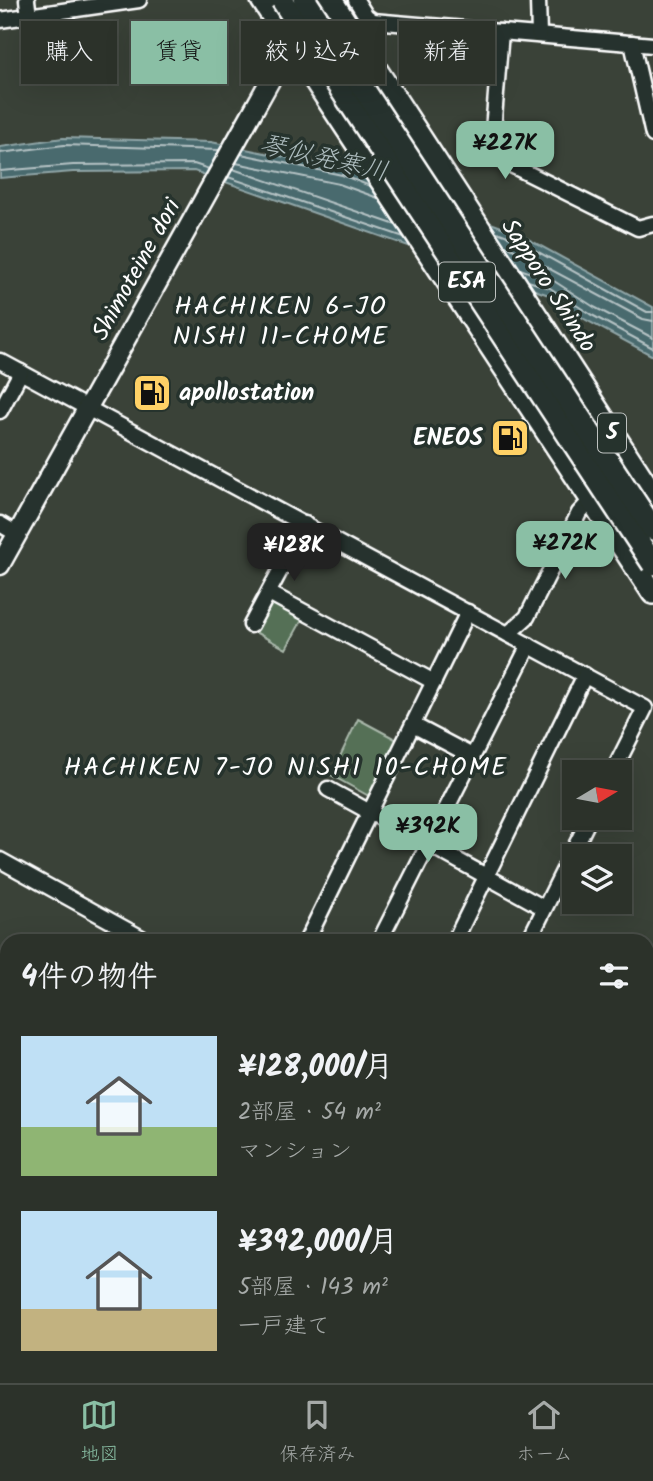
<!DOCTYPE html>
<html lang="ja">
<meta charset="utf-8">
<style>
:root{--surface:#2c322a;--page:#383e36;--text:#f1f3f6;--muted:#a6aaa8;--line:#484d47;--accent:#8abfa5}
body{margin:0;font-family:Kalam,"Klee One",sans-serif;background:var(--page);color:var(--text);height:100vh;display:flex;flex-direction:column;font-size:26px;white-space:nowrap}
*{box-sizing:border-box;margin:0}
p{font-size:23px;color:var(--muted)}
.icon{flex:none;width:38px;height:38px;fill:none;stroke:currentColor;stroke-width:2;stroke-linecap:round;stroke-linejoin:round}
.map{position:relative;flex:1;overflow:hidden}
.drawer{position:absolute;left:0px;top:934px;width:654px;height:450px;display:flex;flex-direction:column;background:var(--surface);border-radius:21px 21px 0 0;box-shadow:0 7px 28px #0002,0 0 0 2px var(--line)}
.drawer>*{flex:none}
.top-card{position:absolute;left:21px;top:21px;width:612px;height:63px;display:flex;gap:14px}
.needle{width:46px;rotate:80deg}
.controls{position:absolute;left:562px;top:760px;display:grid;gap:14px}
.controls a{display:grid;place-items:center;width:70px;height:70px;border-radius:0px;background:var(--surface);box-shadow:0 7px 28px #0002,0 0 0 2px var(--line);font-size:35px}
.price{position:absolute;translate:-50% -60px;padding:0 16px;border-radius:14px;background:var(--accent);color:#111;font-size:23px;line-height:46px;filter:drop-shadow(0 2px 4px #0008)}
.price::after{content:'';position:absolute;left:50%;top:42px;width:21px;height:16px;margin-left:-10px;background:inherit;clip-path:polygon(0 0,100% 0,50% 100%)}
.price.on{background:#222;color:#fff}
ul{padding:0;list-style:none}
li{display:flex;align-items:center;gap:21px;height:175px;padding:0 21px}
li span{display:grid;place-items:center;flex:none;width:196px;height:140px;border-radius:0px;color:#555}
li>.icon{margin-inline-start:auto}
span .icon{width:84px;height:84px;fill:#fffc;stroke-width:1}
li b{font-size:30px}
h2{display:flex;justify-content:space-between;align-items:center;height:84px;padding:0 21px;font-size:30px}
.tag{padding:0 24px;border-radius:0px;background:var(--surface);box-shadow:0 7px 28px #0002,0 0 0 2px var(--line);font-size:24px;line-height:63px}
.tag.on{background:var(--accent);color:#111}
.menu{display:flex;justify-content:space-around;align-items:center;height:98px;border-top:2px solid var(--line);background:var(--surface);font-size:19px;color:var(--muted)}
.menu a{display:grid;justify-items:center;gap:4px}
.menu .on{color:var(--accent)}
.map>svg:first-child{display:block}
</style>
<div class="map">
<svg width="653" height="1383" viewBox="0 0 653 1383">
<rect width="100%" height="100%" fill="#3a4238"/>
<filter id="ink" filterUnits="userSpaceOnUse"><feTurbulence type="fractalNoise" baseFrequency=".0143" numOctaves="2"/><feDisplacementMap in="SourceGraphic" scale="14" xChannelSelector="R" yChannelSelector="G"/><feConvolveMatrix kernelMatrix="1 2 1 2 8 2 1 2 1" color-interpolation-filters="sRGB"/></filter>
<g filter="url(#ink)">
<g fill="#547057" stroke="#aab8ab" stroke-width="2">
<polygon points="272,603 302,620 286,649 253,631 267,605"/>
<polygon points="358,719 399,741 372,794 367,795 331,775"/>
<polygon points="98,1377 278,1377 275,1383 95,1383"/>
</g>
<polygon fill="#486a6e" stroke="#91a6a8" stroke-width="2" points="63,138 211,142 344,169 515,232 653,307 653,356 586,320 546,294 194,171 73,172 0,178 0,147"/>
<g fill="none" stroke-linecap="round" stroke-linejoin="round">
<g stroke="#b6c3c5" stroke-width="2">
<polyline points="0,153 64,145 219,150"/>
<polyline points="241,154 342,175 370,186"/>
<polyline points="236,163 339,184 378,198"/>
<polyline points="233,169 396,225"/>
<polyline points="0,171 73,165 194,164 209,169"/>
<polyline points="228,177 404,237"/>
<polyline points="497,232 513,238 647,312 653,312"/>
<polyline points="505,245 643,319 653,321"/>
<polyline points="520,269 554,281 594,307 653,338"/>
<polyline points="528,281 550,288 590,314 653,348"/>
</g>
<defs>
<g id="minor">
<polyline points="27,0 29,16"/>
<polyline points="356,0 366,16 373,21 653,45"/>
<polyline points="538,0 539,35"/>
<polyline points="0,20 139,0"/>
<polyline points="501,32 491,155 638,228 653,224"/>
<polyline points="632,43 653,135"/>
<polyline points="0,361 645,708 613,772"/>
<polyline points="0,411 21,372"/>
<polyline points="0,524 17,534"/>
<polyline points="269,593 434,682"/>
<polyline points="251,625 305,524"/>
<polyline points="508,634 527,617 579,513 591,500"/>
<polyline points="413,725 472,756"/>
<polyline points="328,789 544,908"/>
<polyline points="0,860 149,942"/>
<polyline points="306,942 468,612"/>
<polyline points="379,942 529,645"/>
<polyline points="454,942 585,675"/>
<polyline points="528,942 590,817"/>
<polyline points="0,1058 7,1062"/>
<polyline points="0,1198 7,1185"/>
<polyline points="648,1199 653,1189"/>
<polyline points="648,1219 653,1222"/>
<polyline points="0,1282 7,1286"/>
<polyline points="0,1363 7,1351"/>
<polyline points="582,1377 592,1383"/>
<polyline points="294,1383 298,1377"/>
</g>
<polyline id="major" points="0,565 291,43 319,0"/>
<g id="highway">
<polyline points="262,0 653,593"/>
<polyline points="331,0 653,495"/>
</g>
</defs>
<use href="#minor" stroke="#fff" stroke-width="19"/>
<use href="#major" stroke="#fff" stroke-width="23"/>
<use href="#highway" stroke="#fff" stroke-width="26"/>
<use href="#minor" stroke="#26332d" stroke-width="14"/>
<use href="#major" stroke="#26332d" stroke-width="18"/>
<use href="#highway" stroke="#26332d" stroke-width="21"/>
<defs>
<g id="highway-bridge">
<polyline points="282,0 653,564"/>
<polyline points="305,0 653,529"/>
</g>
</defs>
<use href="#highway-bridge" stroke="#fff" stroke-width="26" stroke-linecap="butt"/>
<use href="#highway-bridge" stroke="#26332d" stroke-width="21"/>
</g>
</g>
<defs>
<symbol id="fuel-square" viewBox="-11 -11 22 22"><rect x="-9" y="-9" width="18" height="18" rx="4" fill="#ffd166" stroke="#26332d"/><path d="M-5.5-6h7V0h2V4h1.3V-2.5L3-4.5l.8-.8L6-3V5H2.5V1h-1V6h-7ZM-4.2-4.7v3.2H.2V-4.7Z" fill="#111"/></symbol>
</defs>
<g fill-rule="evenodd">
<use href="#fuel-square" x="130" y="371" width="44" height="44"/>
<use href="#fuel-square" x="488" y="416" width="44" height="44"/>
</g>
<g text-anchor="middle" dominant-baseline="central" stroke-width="7" stroke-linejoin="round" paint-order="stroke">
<g fill="#26332d" stroke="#bec2c0" stroke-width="2">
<rect x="439" y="262.5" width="56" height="39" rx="5"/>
<rect x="598" y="413.5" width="28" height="39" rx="5"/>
</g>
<g font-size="23" font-weight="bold" fill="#fff">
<text x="467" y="282">E5A</text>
<text x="612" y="433">5</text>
</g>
<g font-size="24" fill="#fff" stroke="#26332d">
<text transform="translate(137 270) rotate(-61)">Shimoteine dori</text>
<text transform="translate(548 286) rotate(57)">Sapporo Shindo</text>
</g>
<g font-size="24" font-weight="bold" fill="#fff" stroke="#26332d" text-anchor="start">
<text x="179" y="393">apollostation</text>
<text x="483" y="438" text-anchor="end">ENEOS</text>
</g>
<g font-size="26" font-style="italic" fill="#adbcbe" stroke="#26332d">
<text transform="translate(324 159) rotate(13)">琴似発寒川</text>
</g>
<g font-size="26" letter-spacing="2" fill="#fff" stroke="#26332d">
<text x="281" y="307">HACHIKEN 6-JO<tspan x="281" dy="30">NISHI 11-CHOME</tspan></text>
<text x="286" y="768">HACHIKEN 7-JO NISHI 10-CHOME</text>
</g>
</g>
</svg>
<div class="controls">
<a><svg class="needle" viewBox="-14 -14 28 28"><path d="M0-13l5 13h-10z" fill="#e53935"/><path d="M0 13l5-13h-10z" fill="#a6aaa8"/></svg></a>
<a><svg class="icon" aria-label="layers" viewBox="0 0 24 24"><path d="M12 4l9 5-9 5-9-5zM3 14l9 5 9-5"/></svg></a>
</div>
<b class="price" style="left:505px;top:181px">¥227K</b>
<b class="price" style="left:565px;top:581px">¥272K</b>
<b class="price on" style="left:294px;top:583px">¥128K</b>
<b class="price" style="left:428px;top:864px">¥392K</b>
<div class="top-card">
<a class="tag">購入</a>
<a class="tag on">賃貸</a>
<a class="tag">絞り込み</a>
<a class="tag">新着</a>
</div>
<section class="drawer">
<h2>4件の物件<svg class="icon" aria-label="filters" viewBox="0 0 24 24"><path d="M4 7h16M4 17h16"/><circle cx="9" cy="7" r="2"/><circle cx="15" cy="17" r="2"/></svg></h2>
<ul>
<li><span style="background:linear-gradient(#bfe0f5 65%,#8fb573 0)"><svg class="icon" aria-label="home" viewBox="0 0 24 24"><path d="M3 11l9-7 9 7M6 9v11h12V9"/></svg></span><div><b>¥128,000/月</b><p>2部屋 · 54 m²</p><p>マンション</p></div></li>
<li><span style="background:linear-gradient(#bfe0f5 70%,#c2b280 0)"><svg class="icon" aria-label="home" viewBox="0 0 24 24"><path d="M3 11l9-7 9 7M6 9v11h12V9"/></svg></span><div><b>¥392,000/月</b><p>5部屋 · 143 m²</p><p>一戸建て</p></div></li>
</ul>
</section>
</div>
<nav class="menu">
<a class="on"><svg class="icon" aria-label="map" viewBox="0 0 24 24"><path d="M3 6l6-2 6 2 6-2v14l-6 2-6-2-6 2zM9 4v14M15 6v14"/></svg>地図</a>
<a><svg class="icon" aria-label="saved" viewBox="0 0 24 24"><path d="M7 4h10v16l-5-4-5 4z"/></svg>保存済み</a>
<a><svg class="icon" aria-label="home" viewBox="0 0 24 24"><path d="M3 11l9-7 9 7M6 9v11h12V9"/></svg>ホーム</a>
</nav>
